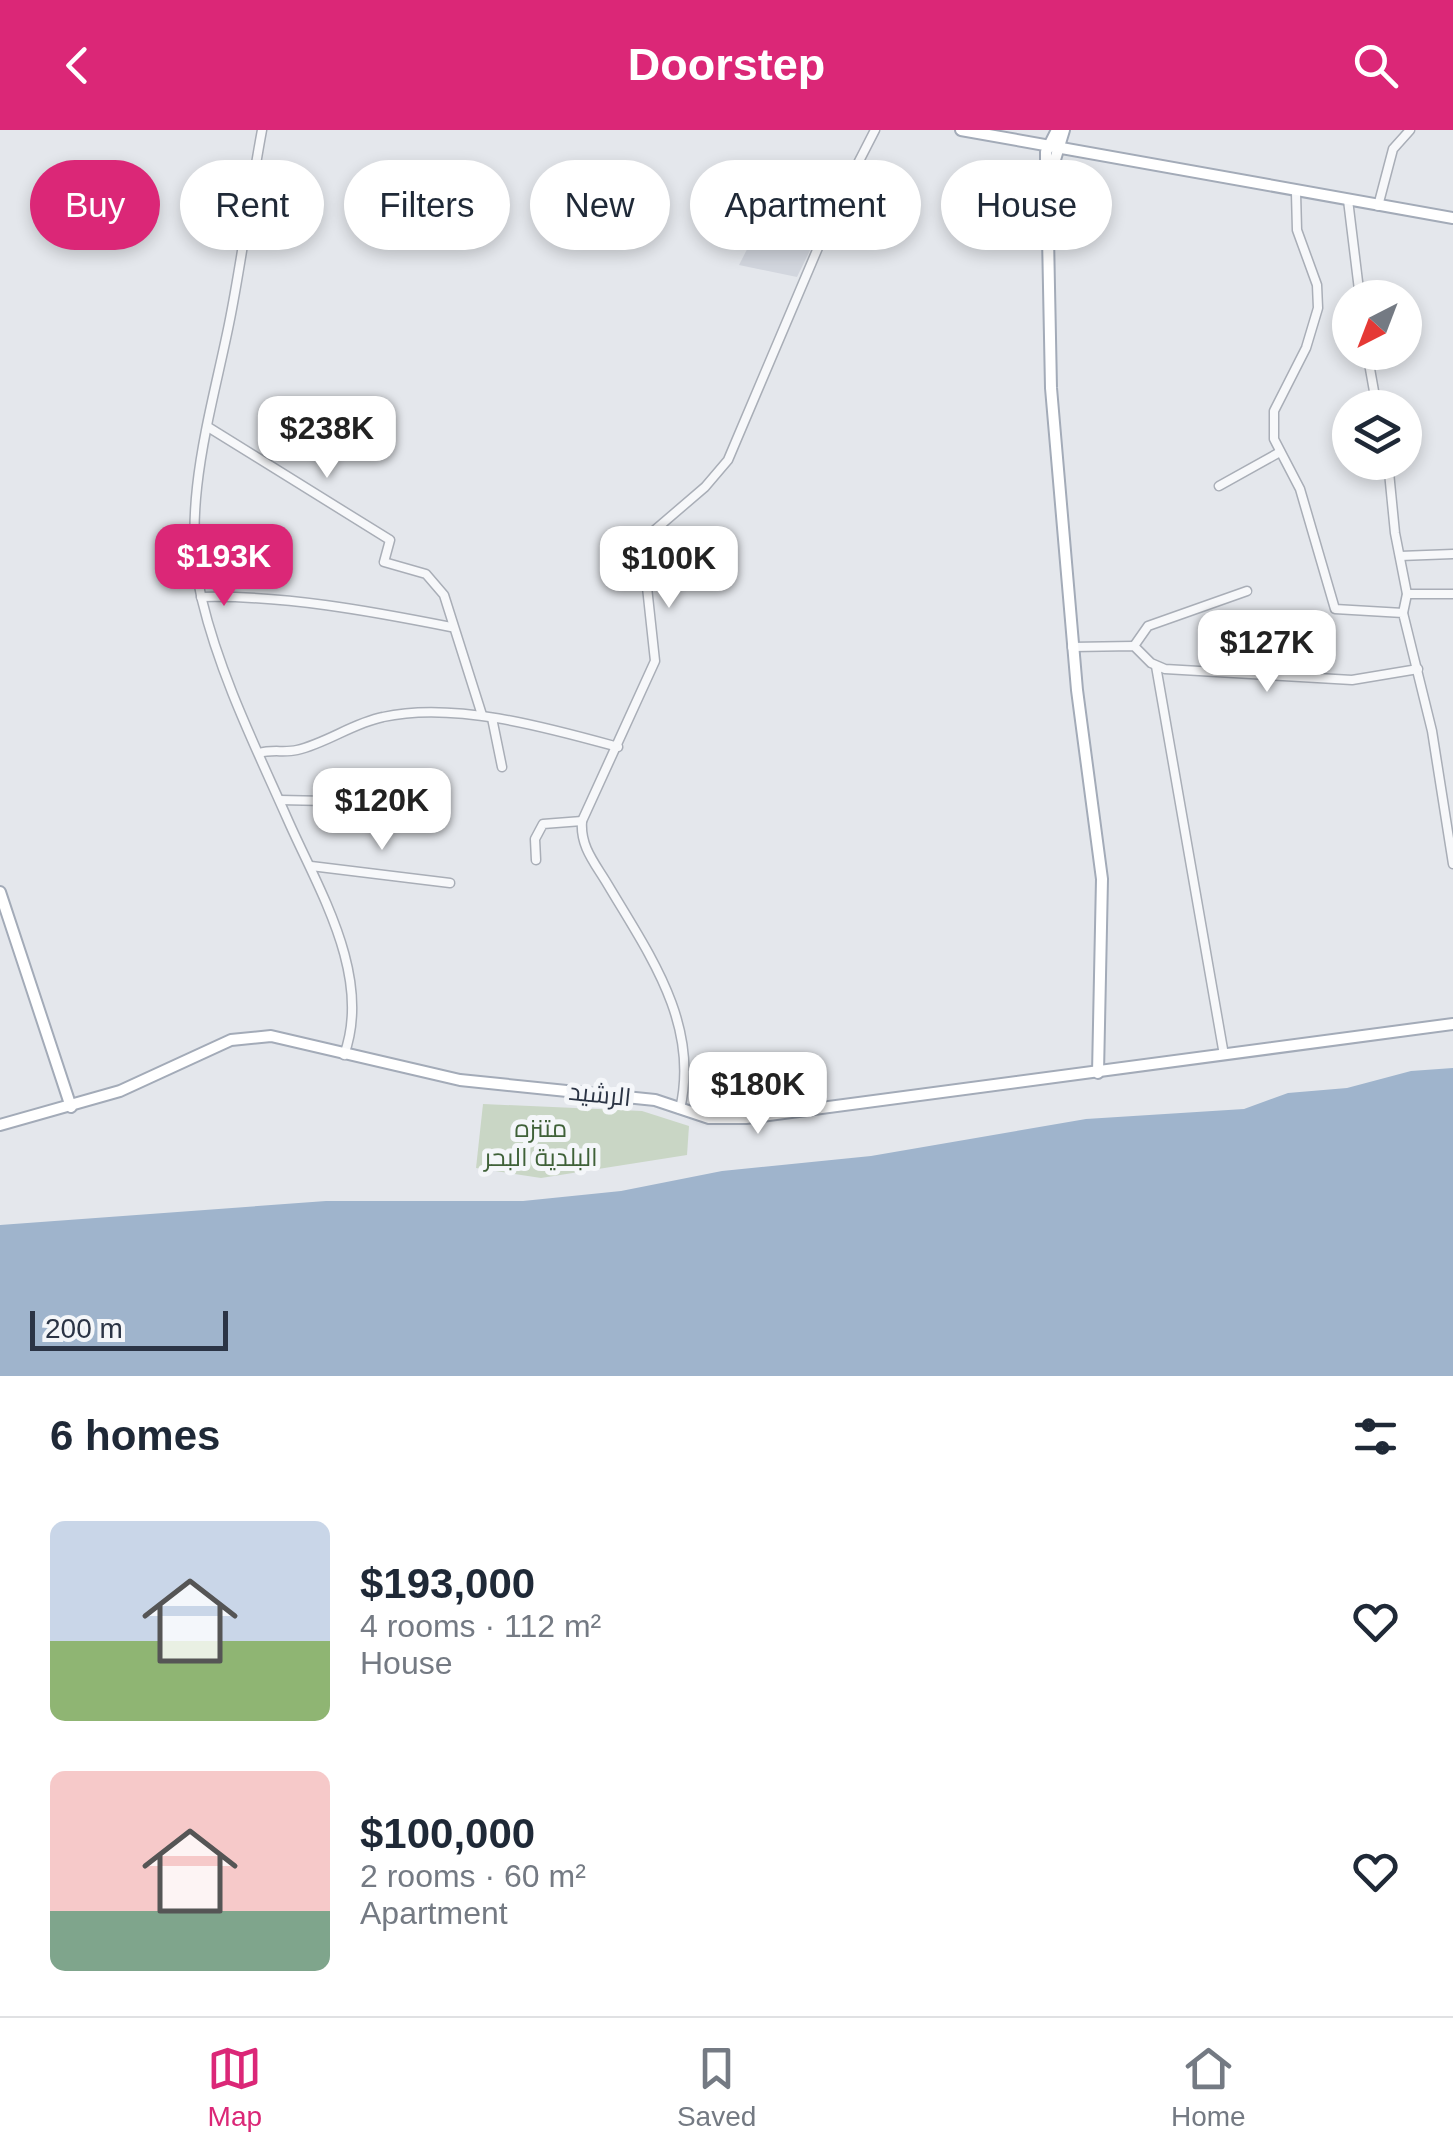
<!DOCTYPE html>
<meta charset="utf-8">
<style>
:root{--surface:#fff;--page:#f6f6f7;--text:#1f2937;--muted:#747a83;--line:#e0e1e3;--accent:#db2777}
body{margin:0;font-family:Arial,Cairo,sans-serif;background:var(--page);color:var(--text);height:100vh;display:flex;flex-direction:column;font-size:38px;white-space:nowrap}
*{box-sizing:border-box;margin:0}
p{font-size:32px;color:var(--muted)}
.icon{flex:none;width:55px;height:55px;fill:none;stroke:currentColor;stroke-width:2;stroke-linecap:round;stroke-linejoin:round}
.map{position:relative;height:1246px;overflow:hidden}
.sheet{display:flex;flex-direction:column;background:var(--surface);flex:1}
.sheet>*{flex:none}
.banner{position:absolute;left:30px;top:30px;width:1395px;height:90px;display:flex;gap:20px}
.needle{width:65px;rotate:222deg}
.tools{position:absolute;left:1332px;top:150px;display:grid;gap:20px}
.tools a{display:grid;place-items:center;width:90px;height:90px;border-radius:50%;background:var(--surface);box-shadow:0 5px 15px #0003;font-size:50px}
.scale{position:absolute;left:30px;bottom:25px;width:198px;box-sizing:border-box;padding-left:10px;border:5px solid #2b3445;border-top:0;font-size:28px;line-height:35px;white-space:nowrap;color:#2b3445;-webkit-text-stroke:8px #f4f6f9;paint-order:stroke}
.price{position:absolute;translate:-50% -85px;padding:0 22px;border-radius:20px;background:#fff;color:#222;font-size:32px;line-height:65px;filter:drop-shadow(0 2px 5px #0008)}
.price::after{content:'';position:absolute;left:50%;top:60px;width:30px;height:22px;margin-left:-15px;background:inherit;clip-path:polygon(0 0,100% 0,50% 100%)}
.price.on{background:var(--accent);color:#fff}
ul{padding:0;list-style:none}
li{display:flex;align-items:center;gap:30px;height:250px;padding:0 50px}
li span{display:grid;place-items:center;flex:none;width:280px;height:200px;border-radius:15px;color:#555}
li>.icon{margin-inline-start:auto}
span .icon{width:120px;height:120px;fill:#fffc;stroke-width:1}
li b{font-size:42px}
h2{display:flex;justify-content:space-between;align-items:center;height:120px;padding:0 50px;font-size:42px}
.chip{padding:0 35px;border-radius:45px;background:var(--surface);box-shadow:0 5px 15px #0003;font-size:35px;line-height:90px}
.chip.on{background:var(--accent);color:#fff}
header{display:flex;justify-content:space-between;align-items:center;height:130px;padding:0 50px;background:var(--accent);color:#fff;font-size:45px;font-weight:600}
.dock{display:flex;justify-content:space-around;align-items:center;height:140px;border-top:2px solid var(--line);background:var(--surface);font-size:28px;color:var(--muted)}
.dock a{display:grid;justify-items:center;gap:5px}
.dock .on{color:var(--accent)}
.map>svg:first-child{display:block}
</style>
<header><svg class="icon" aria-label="back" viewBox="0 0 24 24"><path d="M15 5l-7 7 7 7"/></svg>Doorstep<svg class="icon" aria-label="search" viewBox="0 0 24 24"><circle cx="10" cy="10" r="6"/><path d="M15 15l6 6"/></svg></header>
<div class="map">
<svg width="1453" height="1246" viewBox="0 0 1453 1246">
<rect width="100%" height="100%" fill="#e4e7ec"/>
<polygon fill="#d2d6de" points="782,51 838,63 797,147 739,135"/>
<polygon fill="#c9d6c5" points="483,974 642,981 689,996 687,1025 541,1048 476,1038"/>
<polygon fill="#9fb4cc" points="1453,938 1453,1246 0,1246 0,1095 326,1071 523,1071 621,1061 722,1041 871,1026 1086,989 1244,979 1288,963 1347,958 1411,941"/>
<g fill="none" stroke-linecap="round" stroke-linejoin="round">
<defs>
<g id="minor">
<path d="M262 0C250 64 242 130 229 194 211 283 180 379 202 470 220 545 256 618 287 688 318 759 373 846 344 925"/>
<polyline points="1296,63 1297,100 1317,155 1318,178 1306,218 1274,281 1274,309 1300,359 1335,479 1403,483 1432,601 1453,734"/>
<polyline points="1348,70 1360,168"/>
<polyline points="1378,76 1393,19 1410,0"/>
<polyline points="1367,222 1377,278"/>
<polyline points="208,297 390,410 384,432 426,444 444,465 482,585"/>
<polyline points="1388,332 1395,403 1407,464 1403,483"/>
<polyline points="1219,356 1280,322"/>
<polyline points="1400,426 1453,424"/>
<polyline points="1407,464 1453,464"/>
<path d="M201 467C284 465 370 481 451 497"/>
<polyline points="1134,516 1148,496 1247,461"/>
<polyline points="1072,517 1134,516 1151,533 1165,539 1352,550 1418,539"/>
<polyline points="1156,536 1224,925"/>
<polyline points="492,588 502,637"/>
<path d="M259 623C273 619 284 623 297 620 327 613 353 593 383 587 454 571 549 598 618 617"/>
<polyline points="280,670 373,672 441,662"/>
<polyline points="536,730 535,709 543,694 582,691"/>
<polyline points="311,736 450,753"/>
<path d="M680 979C700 894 649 824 608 755 595 733 580 717 582 691L655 531 642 411 705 357 728 330 834 80 875 0"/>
</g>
<g id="major">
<polyline points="961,0 1453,88"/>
<polyline points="1064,0 1047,56 1051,258 1077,560 1102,749 1098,943"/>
<polyline points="1046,45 1046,22 1057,0"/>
<polyline points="0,762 71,977"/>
<polyline points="0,995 120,961 231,910 271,906 460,950 655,970 709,988 746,988 1453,894"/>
</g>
</defs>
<use href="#minor" stroke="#a9aeb7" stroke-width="11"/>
<use href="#major" stroke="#a3abb8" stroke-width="14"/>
<use href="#minor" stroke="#f7f8fa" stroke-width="8"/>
<use href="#major" stroke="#fff" stroke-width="10"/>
</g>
<g text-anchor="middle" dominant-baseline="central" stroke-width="10" stroke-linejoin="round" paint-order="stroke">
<g font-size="25" fill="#2b3445" stroke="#f4f6f9">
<text transform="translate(600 964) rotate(6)">الرشيد</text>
</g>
<g font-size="25" fill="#3f6138" stroke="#f4f6f9">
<text x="541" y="998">متنزه<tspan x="541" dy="29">البلدية البحر</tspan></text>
</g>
</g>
</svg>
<div class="tools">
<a><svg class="needle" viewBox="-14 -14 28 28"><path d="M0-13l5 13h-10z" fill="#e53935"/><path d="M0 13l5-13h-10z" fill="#747a83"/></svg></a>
<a><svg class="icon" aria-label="layers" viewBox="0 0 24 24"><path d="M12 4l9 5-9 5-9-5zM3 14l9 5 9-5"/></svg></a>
</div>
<div class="scale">200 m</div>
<b class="price" style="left:327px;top:351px">$238K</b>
<b class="price on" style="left:224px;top:479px">$193K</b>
<b class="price" style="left:669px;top:481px">$100K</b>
<b class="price" style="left:1267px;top:565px">$127K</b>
<b class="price" style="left:382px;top:723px">$120K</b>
<b class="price" style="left:758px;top:1007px">$180K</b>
<div class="banner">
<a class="chip on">Buy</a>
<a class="chip">Rent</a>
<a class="chip">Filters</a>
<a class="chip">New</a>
<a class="chip">Apartment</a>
<a class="chip">House</a>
</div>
</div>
<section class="sheet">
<h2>6 homes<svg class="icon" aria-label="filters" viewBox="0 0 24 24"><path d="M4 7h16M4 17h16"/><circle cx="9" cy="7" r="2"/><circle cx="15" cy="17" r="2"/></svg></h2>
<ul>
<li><span style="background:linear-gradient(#c9d6e8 60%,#8fb573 0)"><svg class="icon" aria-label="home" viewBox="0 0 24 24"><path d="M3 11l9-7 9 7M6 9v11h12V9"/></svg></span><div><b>$193,000</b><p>4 rooms · 112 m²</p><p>House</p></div><svg class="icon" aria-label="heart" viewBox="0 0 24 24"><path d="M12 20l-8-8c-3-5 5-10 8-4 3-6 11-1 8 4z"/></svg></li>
<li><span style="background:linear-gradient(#f6c9c9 70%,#7fa58c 0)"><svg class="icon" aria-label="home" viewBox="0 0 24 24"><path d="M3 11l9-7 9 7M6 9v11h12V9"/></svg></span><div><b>$100,000</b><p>2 rooms · 60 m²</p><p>Apartment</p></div><svg class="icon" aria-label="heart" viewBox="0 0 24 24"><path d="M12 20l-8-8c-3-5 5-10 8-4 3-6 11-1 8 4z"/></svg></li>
</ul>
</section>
<nav class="dock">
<a class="on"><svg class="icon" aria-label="map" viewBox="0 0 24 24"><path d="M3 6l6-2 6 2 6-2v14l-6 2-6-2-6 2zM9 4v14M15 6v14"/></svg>Map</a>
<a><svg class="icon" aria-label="saved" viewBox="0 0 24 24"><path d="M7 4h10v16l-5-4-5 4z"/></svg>Saved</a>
<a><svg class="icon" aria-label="home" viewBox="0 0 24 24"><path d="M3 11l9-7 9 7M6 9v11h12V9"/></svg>Home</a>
</nav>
